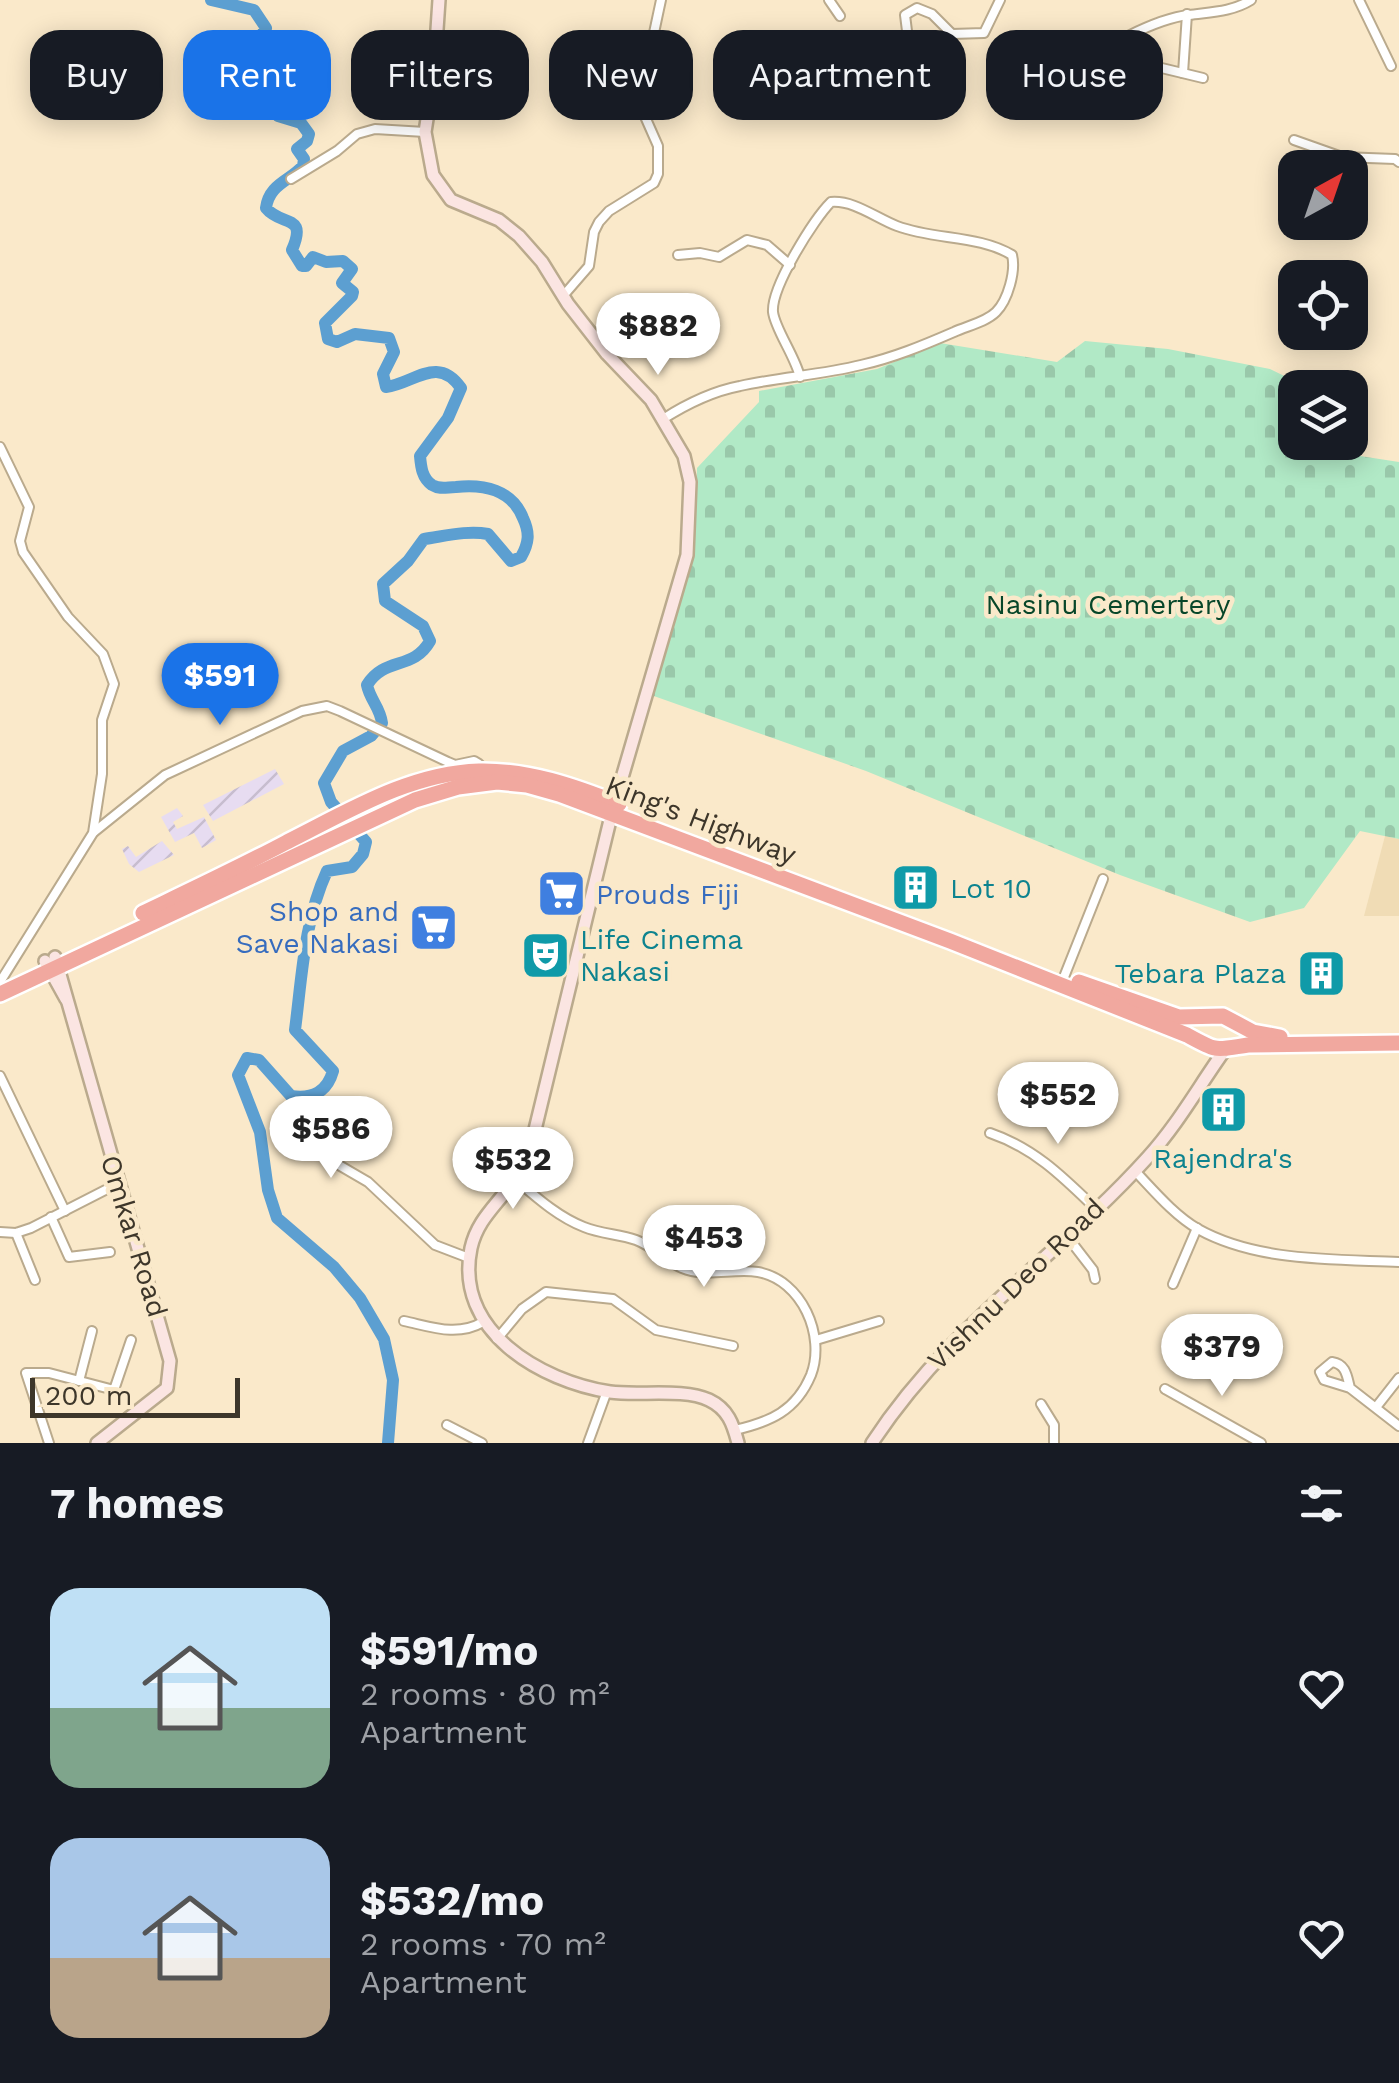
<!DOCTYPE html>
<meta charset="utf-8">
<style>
:root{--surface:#171b24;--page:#20242c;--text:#f1f3f6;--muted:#9ea1a6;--accent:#1a73e8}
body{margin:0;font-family:"Work Sans",sans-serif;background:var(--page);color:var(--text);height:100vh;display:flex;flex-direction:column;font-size:38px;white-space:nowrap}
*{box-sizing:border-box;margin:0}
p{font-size:32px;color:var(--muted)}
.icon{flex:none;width:55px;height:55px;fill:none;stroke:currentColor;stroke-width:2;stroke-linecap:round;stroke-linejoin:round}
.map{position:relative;height:1443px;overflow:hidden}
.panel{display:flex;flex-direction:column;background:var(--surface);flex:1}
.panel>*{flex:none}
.banner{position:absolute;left:30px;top:30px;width:1340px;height:90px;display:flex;gap:20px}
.needle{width:65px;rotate:40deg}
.controls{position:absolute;left:1278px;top:150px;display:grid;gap:20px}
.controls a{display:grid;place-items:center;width:90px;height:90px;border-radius:20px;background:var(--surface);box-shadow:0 5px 25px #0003;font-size:50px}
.scale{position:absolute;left:30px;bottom:25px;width:210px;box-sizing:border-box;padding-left:10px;border:5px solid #3d362a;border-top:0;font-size:28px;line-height:35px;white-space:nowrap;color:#3d362a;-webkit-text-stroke:8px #fae9ca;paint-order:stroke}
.price{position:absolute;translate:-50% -85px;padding:0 22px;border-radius:35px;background:#fff;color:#222;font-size:32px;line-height:65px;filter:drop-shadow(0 2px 5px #0008)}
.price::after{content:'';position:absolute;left:50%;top:60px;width:30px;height:22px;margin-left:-15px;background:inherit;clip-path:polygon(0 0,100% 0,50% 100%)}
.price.active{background:var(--accent);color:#fff}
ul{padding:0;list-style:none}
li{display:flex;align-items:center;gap:30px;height:250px;padding:0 50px}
li span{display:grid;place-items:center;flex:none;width:280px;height:200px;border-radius:30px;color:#555}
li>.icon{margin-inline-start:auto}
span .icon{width:120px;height:120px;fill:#fffc;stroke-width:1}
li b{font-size:42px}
h2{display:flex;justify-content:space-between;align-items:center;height:120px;padding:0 50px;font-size:42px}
.pill{padding:0 35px;border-radius:30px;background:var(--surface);box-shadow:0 5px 25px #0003;font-size:35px;line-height:90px}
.pill.active{background:var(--accent);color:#fff}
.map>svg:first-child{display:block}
</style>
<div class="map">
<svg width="1399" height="1443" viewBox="0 0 1399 1443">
<defs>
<pattern id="industrial-furrows" width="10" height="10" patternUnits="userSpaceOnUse" patternTransform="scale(2.5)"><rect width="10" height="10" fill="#e7dcf1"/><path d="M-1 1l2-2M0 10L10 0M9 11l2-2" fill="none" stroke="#c7bdcf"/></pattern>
<pattern id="cemetery-stones" width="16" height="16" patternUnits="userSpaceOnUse" patternTransform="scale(2.5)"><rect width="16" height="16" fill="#b1e9c6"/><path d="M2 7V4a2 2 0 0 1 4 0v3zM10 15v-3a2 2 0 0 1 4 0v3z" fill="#99c8aa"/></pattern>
</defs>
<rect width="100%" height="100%" fill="#fae9ca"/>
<polygon fill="#f0dcb5" points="1385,836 1399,839 1399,916 1364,916"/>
<g fill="url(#industrial-furrows)">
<polygon points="275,769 284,784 213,821 203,805"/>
<polygon points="177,808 183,816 173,822 177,829 204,817 216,840 202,848 194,833 175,842 161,817"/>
<polygon points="162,841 174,855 139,872 129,864 122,849 128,846 136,857"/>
</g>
<polygon fill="url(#cemetery-stones)" points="1085,341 1168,349 1270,369 1307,387 1295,388 1295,442 1345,443 1347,454 1399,462 1399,839 1360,831 1304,908 1250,922 1120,875 866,771 651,695 694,544 697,468 759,402 759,391 877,369 940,343 1057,362"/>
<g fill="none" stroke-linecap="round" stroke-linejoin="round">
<path stroke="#5c9fd1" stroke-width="12" d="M211 0 254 10 266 28 257 42 248 48 242 64 224 80 225 93 266 101 278 116 301 123 309 134 307 141 297 149 304 159 303 166C290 181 269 184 266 208 281 227 308 213 292 250L302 266H306L313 257 326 262 343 261 352 269 342 283 353 292 352 296 325 323 328 339 337 342 355 334 389 338 394 352 383 374 386 387C414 384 437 354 461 388L448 418 420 456C421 467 422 478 432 485 440 490 447 487 456 487 484 484 512 490 523 518 530 533 529 543 521 557L511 561 488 534C468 530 445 536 424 539L408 561 383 584 385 601 423 626 430 641C413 671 385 656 367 685 370 700 380 707 382 723L371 736 343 751 324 783 331 802 366 842 363 854 352 867 327 871C304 921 302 976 295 1030L333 1071C327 1092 313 1099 291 1096L259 1060 247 1058 238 1075 260 1132 268 1190 277 1218 334 1267 360 1298 384 1339 393 1380 388 1443"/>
<defs>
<g id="street">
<polyline points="829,0 840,16"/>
<polyline points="1359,0 1391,66"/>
<polyline points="907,31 905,15 917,8 932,14 952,34 984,33 1000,0"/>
<path d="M1128 36C1146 27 1169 17 1189 15 1210 12 1232 12 1251 0"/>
<polyline points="1030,44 1057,43 1093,48 1132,64 1145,64 1203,78"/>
<polyline points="1183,73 1187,14"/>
<polyline points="1294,140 1342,157 1395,159 1399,162"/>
<polyline points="291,179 337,151 357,134 375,129 425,132"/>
<polyline points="678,255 700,253 719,257 747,240 767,245 790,265"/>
<polyline points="563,296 589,266 594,232 599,222 609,211 654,183 658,174 658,146 639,103 661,0"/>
<path d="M663 419C685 405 714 391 740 386 780 377 821 375 861 365 893 358 924 345 954 332 967 326 986 322 996 312 1008 300 1016 271 1012 255 979 235 934 240 897 226 876 218 854 200 831 202 814 219 771 287 773 312 775 329 795 356 800 377"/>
<polyline points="0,447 29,507 20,541 23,552 68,617 103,654 114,684 102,720 102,774 93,833 0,982"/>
<polyline points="94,832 165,775 302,711 327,706 340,711 448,762 455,765 474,761 479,764 479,771"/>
<polyline points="1064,977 1103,879"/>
<polyline points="0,1076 65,1211"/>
<path d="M990 1133C1034 1148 1063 1177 1095 1208"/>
<polyline points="313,1150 368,1182 435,1245 469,1258"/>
<path d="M1135 1171C1154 1191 1174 1215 1198 1229 1257 1262 1334 1259 1399 1262"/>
<path d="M515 1179C536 1197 558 1217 584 1227 601 1234 619 1234 636 1240 653 1246 665 1261 682 1268 705 1278 733 1268 758 1272 802 1280 826 1336 811 1375 796 1411 770 1422 735 1430"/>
<polyline points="51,1217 69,1257 110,1252"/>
<polyline points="0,1232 16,1233 31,1228 119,1183"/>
<polyline points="16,1233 35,1280"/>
<polyline points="1066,1235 1093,1270 1095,1279"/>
<polyline points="1173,1284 1197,1228"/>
<path d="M404 1321C432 1327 457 1337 483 1322"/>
<polyline points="497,1339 522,1309 546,1292 613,1299 656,1330 733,1346"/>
<polyline points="816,1340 879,1321"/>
<polyline points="79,1381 92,1331"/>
<path d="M1350 1388C1347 1376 1346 1364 1332 1362L1320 1372 1324 1380 1350 1388 1399 1426"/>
<polyline points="1165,1389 1261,1443"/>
<polyline points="1041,1404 1054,1425 1054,1443"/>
<polyline points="1377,1406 1399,1378"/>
<polyline points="447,1425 482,1443"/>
<polyline points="49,1443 26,1373 49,1373 114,1390 131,1340"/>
<polyline points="588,1443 607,1391"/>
</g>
<g id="secondary">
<path d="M439 0 434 74 425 132 433 175 451 200 499 220 519 236 542 262 568 304 607 354 651 400 684 456 690 482 687 555 612 812 532 1142C527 1154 522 1167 516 1177 500 1203 478 1217 471 1248 454 1331 540 1381 610 1392 638 1396 684 1388 709 1400 728 1409 733 1424 738 1443"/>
<polyline points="55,957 170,1361 167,1388 97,1443"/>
<polyline points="45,961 66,999"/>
<path d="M872 1443C949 1325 1057 1258 1148 1157 1178 1124 1199 1086 1224 1051"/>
</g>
<g id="highway">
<path d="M143 913C191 890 240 867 287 842 347 812 410 773 479 771 528 770 574 786 619 804"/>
<polyline points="1079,982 1179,1017 1223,1016 1253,1032 1280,1037"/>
<path d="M0 994 415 800 458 787 497 782 527 785 559 794 950 941 1187 1035C1218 1052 1213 1050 1248 1045L1399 1043"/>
</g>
</defs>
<use href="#street" stroke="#baaa8d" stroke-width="12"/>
<use href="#secondary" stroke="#baaa8d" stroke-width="16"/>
<use href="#highway" stroke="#fff" stroke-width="20"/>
<use href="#street" stroke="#fff" stroke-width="8"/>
<use href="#secondary" stroke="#fbe5e2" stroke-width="11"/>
<use href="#highway" stroke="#f1a89f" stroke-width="15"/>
</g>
<defs>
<symbol id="building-square" viewBox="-11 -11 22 22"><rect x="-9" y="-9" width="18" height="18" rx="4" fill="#0f9aa8" stroke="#fae9ca"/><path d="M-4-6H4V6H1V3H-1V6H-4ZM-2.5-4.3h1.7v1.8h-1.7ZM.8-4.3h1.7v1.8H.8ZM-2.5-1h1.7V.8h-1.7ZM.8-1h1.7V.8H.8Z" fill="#fff"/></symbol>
<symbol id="supermarket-square" viewBox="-11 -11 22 22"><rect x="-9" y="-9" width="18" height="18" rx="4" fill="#3f7fe0" stroke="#fae9ca"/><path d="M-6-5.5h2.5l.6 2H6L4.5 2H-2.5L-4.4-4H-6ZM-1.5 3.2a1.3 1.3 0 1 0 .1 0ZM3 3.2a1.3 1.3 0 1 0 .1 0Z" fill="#fff"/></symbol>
<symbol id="theatre-square" viewBox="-11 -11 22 22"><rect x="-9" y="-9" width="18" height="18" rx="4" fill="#0f9aa8" stroke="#fae9ca"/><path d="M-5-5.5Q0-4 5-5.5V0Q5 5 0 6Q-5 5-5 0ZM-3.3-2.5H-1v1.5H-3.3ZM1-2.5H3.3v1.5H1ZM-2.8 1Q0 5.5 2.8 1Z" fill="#fff"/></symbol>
</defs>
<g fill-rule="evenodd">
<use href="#building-square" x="888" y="860" width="55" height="55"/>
<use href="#supermarket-square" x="534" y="866" width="55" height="55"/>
<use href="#supermarket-square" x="406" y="900" width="55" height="55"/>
<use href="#theatre-square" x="518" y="928" width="55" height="55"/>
<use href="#building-square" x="1294" y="946" width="55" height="55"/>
<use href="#building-square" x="1196" y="1082" width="55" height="55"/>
</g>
<g text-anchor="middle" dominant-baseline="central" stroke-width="9" stroke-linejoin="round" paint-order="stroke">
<g font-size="28" fill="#074629" stroke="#fae9ca">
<text x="1108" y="604">Nasinu Cemertery</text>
</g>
<g font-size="28" fill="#3d362a" stroke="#fae9ca">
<text transform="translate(701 820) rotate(21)">King's Highway</text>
<text transform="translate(134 1236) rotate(73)">Omkar Road</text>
<text transform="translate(1016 1284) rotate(-44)">Vishnu Deo Road</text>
</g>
<g font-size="28" fill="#0d838f" stroke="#fae9ca" text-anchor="start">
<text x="950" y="888">Lot 10</text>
<text x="580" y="939">Life Cinema<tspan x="580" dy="32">Nakasi</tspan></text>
<text x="1286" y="973" text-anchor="end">Tebara Plaza</text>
<text x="1223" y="1158" text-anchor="middle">Rajendra's</text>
</g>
<g font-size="28" fill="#366cbe" stroke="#fae9ca" text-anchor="start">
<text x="596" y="894">Prouds Fiji</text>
<text x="399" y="911" text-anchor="end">Shop and<tspan x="399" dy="32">Save Nakasi</tspan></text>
</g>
</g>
</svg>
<div class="controls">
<a><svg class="needle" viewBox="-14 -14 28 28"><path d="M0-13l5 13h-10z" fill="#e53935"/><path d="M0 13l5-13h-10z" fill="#9ea1a6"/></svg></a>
<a><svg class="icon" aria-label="locate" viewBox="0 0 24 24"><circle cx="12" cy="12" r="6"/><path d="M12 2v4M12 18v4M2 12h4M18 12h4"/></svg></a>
<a><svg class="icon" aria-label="layers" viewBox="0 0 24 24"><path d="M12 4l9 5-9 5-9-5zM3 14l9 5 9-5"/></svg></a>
</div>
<div class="scale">200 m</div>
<b class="price" style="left:658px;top:378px">$882</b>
<b class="price active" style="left:220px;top:728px">$591</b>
<b class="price" style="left:1058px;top:1147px">$552</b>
<b class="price" style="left:331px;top:1181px">$586</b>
<b class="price" style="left:513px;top:1212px">$532</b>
<b class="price" style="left:704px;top:1290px">$453</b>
<b class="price" style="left:1222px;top:1399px">$379</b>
<div class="banner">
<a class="pill">Buy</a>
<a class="pill active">Rent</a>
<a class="pill">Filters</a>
<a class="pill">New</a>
<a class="pill">Apartment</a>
<a class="pill">House</a>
</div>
</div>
<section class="panel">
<h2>7 homes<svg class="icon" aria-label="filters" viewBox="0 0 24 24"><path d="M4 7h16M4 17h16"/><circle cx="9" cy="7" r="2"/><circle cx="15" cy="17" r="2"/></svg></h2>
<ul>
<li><span style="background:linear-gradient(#bfe0f5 60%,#7fa58c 0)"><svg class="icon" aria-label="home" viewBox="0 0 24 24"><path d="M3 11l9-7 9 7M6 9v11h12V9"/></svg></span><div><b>$591/mo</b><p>2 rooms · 80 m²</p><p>Apartment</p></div><svg class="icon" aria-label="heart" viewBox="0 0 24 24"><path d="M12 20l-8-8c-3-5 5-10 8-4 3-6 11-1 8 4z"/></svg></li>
<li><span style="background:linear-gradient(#a9c7e8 60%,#b9a48a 0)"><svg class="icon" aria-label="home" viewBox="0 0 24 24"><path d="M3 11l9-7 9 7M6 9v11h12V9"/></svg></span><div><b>$532/mo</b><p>2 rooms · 70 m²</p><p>Apartment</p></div><svg class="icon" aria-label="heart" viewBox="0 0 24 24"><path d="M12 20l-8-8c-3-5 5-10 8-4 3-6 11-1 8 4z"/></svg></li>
</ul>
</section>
